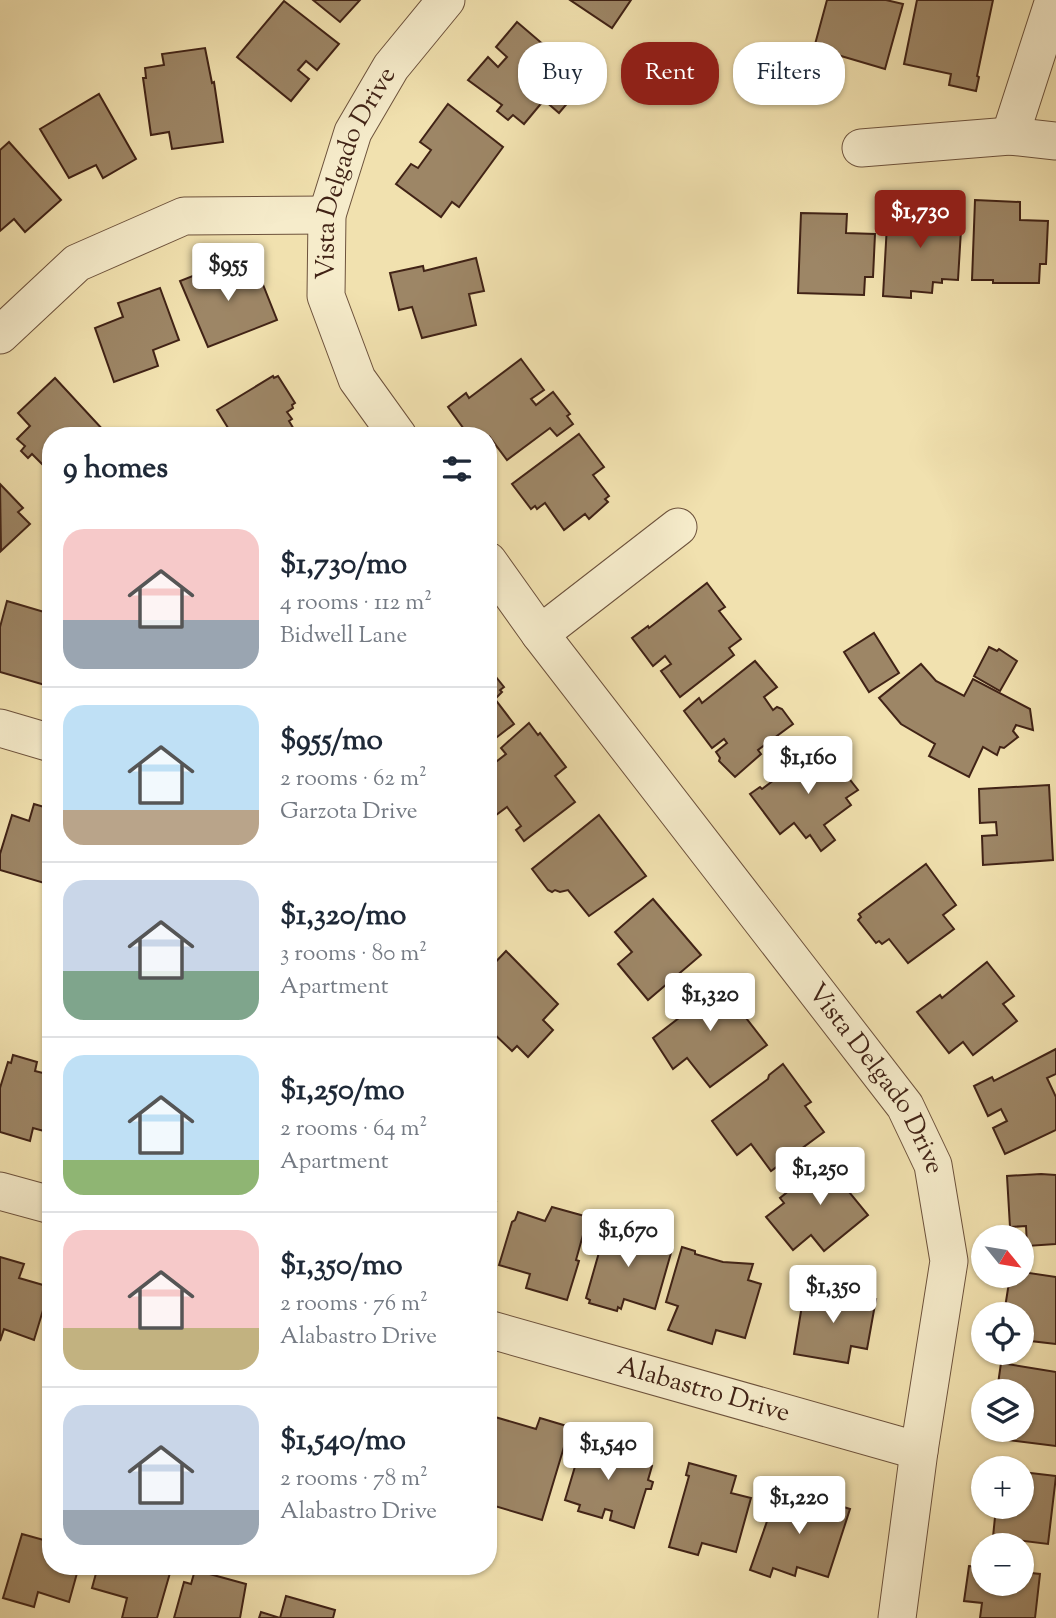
<!DOCTYPE html>
<meta charset="utf-8">
<style>
:root{--surface:#fff;--page:#f6f6f7;--text:#1f2937;--muted:#747a83;--line:#e0e1e3;--accent:#8f2418}
body{margin:0;font-family:"Sorts Mill Goudy",serif;background:var(--page);color:var(--text);height:100vh;display:flex;flex-direction:column;font-size:26px;white-space:nowrap}
*{box-sizing:border-box;margin:0}
p{font-size:23px;color:var(--muted)}
.icon{flex:none;width:38px;height:38px;fill:none;stroke:currentColor;stroke-width:2;stroke-linecap:round;stroke-linejoin:round}
.map{position:relative;flex:1;overflow:hidden}
.details{position:absolute;left:42px;top:427px;width:455px;height:1148px;display:flex;flex-direction:column;background:var(--surface);border-radius:28px;box-shadow:0 2px 5px #0004}
.details>*{flex:none}
.hud{position:absolute;left:518px;top:42px;width:432px;height:63px;display:flex;gap:14px}
.needle{width:46px;rotate:120deg}
.controls{position:absolute;left:971px;top:1225px;display:grid;gap:14px}
.controls a{display:grid;place-items:center;width:63px;height:63px;border-radius:50%;background:var(--surface);box-shadow:0 2px 5px #0004;font-size:35px}
.price{position:absolute;translate:-50% -60px;padding:0 16px;border-radius:7px;background:#fff;color:#222;font-size:23px;line-height:46px;filter:drop-shadow(0 2px 4px #0008)}
.price::after{content:'';position:absolute;left:50%;top:42px;width:21px;height:16px;margin-left:-10px;background:inherit;clip-path:polygon(0 0,100% 0,50% 100%)}
.price.current{background:var(--accent);color:#fff}
ul{padding:0;list-style:none}
li{display:flex;align-items:center;gap:21px;height:175px;padding:0 21px}
li+li{border-top:2px solid var(--line)}
li span{display:grid;place-items:center;flex:none;width:196px;height:140px;border-radius:21px;color:#555}
li>.icon{margin-inline-start:auto}
span .icon{width:84px;height:84px;fill:#fffc;stroke-width:1}
li b{font-size:30px}
h2{display:flex;justify-content:space-between;align-items:center;height:84px;padding:0 21px;font-size:30px}
.pill{padding:0 24px;border-radius:28px;background:var(--surface);box-shadow:0 2px 5px #0004;font-size:24px;line-height:63px}
.pill.current{background:var(--accent);color:#fff}
.map>svg:first-child{display:block}
</style>
<div class="map">
<svg width="1056" height="1618" viewBox="0 0 1056 1618">
<rect width="100%" height="100%" fill="#f1e1af"/>
<filter id="stains"><feTurbulence type="fractalNoise" baseFrequency=".00286" numOctaves="4"/><feColorMatrix values="0 0 0 0 .2 0 0 0 0 .09 0 0 0 0 .02 0 0 0 .5 -.17"/></filter>
<radialGradient id="worn" r=".72"><stop offset=".6" stop-color="#630" stop-opacity="0"/><stop offset="1" stop-color="#630" stop-opacity=".3"/></radialGradient>
<g fill="#9d8666" stroke="#412316" stroke-width="2">
<polygon points="313,0 360,0 340,22"/>
<polygon points="570,0 631,0 612,28"/>
<polygon points="827,0 886,0 903,4 885,69 814,48"/>
<polygon points="917,0 993,0 977,76 979,77 976,91 949,85 951,74 904,64"/>
<polygon points="284,1 339,44 317,70 306,61 298,70 309,79 291,101 237,57"/>
<polygon points="517,22 586,81 559,113 544,100 524,124 513,115 508,120 497,111 502,105 468,80 488,57 498,67 507,57 496,47"/>
<polygon points="205,48 212,83 214,82 223,142 172,149 169,132 151,135 143,78 146,78 145,68 164,65 162,54"/>
<polygon points="99,94 136,159 103,178 96,165 69,178 40,129"/>
<polygon points="448,104 503,147 459,207 452,202 441,217 396,184 411,164 418,168 431,150 420,142"/>
<polygon points="9,142 61,200 25,232 14,219 0,231 0,150"/>
<polygon points="975,200 1020,202 1020,220 1048,221 1046,264 1040,264 1039,283 993,283 993,280 972,280"/>
<polygon points="888,207 962,213 958,280 942,279 942,283 933,282 932,293 911,291 911,298 883,296"/>
<polygon points="801,213 847,214 846,233 875,234 873,277 865,277 864,295 798,293"/>
<polygon points="476,258 484,291 469,294 476,325 422,338 412,307 399,310 390,273 423,266 424,271"/>
<polygon points="223,264 229,278 256,267 277,320 208,347 180,281"/>
<polygon points="160,288 179,340 153,350 158,366 114,382 95,328 123,317 118,303"/>
<polygon points="521,359 544,390 531,399 536,405 553,392 570,414 567,416 573,424 557,436 550,428 507,460 489,436 469,436 448,407 466,393 469,398"/>
<polygon points="273,376 274,378 278,376 295,403 292,405 293,408 287,412 292,419 289,421 298,436 233,436 217,410"/>
<polygon points="55,378 105,432 101,436 51,436 51,473 32,454 28,458 21,451 25,446 17,439 30,426 18,413"/>
<polygon points="579,434 604,467 593,475 609,496 605,499 608,502 589,519 585,514 564,530 545,503 537,509 535,506 531,509 512,484"/>
<polygon points="0,484 23,508 18,512 30,524 1,551"/>
<polygon points="707,583 725,607 719,611 741,639 729,648 734,655 680,697 661,671 671,664 665,656 653,666 632,638 648,626 649,628"/>
<polygon points="7,601 51,614 51,665 45,685 0,672 0,627"/>
<polygon points="874,633 899,673 869,692 844,652"/>
<polygon points="989,647 997,651 999,649 1017,661 1000,691 974,676"/>
<polygon points="755,661 777,687 764,697 773,710 777,707 782,709 793,724 758,750 761,754 735,777 719,761 720,758 716,752 727,743 724,739 712,748 684,711 699,698 702,703"/>
<polygon points="921,664 936,681 964,696 973,679 1030,709 1033,730 1016,725 1013,731 1018,737 1004,748 1000,747 997,755 983,747 969,777 929,756 935,744 901,724 879,698"/>
<polygon points="488,667 504,687 500,690 502,692 495,699 514,724 488,744"/>
<polygon points="529,723 538,735 540,733 566,767 555,776 575,802 524,841 516,830 521,826 507,807 488,821 488,772 494,768 492,765 506,754 501,748"/>
<polygon points="822,744 858,790 846,798 851,805 824,825 835,840 821,851 810,835 806,838 794,823 780,834 750,794 760,787 762,789"/>
<polygon points="1049,785 1053,860 983,865 982,836 997,835 996,822 980,823 979,789"/>
<polygon points="34,804 51,809 51,885 0,870 0,854 12,815 29,821"/>
<polygon points="599,815 646,876 589,916 568,890 560,892 555,890 552,892 548,890 532,869"/>
<polygon points="926,864 956,905 943,915 954,929 908,963 889,939 882,944 879,941 876,943 858,920 861,917 859,914"/>
<polygon points="653,899 701,955 648,1000 618,964 632,952 615,932"/>
<polygon points="506,951 558,1004 543,1020 553,1030 528,1057 517,1046 512,1051 488,1028 488,991 491,988 488,986 488,970"/>
<polygon points="987,962 1014,996 1003,1004 1017,1021 973,1055 963,1042 949,1053 917,1012 940,995 942,998"/>
<polygon points="708,975 713,980 715,978 767,1045 710,1087 687,1058 673,1069 653,1038 688,1011 678,998"/>
<polygon points="1056,1049 1056,1074 1047,1078 1056,1097 1056,1130 1005,1154 993,1128 1007,1121 1001,1109 988,1116 974,1086 992,1077 994,1081"/>
<polygon points="13,1055 37,1062 35,1071 51,1075 51,1133 33,1128 30,1141 0,1132 0,1088 8,1062 11,1063"/>
<polygon points="783,1064 811,1102 805,1106 824,1132 771,1171 751,1144 737,1155 712,1121 768,1079 769,1075"/>
<polygon points="838,1154 857,1177 852,1182 856,1187 849,1192 868,1215 824,1251 811,1235 793,1250 766,1217 784,1203 780,1198 831,1157 833,1158"/>
<polygon points="1041,1174 1056,1175 1056,1244 1027,1246 1026,1226 1010,1227 1007,1176"/>
<polygon points="488,1199 496,1202 488,1231"/>
<polygon points="552,1207 588,1217 576,1260 579,1261 567,1300 526,1288 530,1274 499,1265 512,1222 515,1220 518,1212 545,1221"/>
<polygon points="619,1219 655,1230 650,1247 671,1253 655,1309 624,1299 621,1309 618,1307 617,1311 589,1303 590,1300 586,1298 604,1235 613,1237"/>
<polygon points="682,1247 695,1251 695,1254 723,1262 753,1264 748,1280 761,1284 745,1338 716,1330 712,1344 668,1330 678,1306 666,1302"/>
<polygon points="0,1257 24,1264 19,1278 50,1287 34,1340 4,1329 0,1341"/>
<polygon points="1022,1270 1022,1272 1056,1277 1056,1344 1022,1340 1022,1314 1004,1314 1010,1276 1022,1276"/>
<polygon points="805,1287 876,1299 867,1349 851,1346 848,1363 794,1354"/>
<polygon points="1001,1363 1056,1372 1056,1446 991,1438 992,1430 1022,1430 1022,1391 997,1391"/>
<polygon points="495,1417 536,1429 540,1418 570,1427 542,1520 488,1504 488,1440"/>
<polygon points="585,1433 623,1445 620,1456 652,1466 648,1480 653,1482 651,1489 646,1489 634,1528 610,1520 612,1511 605,1509 602,1518 578,1511 580,1505 565,1500"/>
<polygon points="689,1463 736,1476 731,1493 751,1498 736,1552 702,1543 698,1555 669,1547 689,1476 686,1475"/>
<polygon points="984,1468 984,1503 978,1503 983,1468 989,1468"/>
<polygon points="1022,1472 1056,1476 1048,1544 993,1537 996,1507 1022,1507"/>
<polygon points="775,1487 808,1497 804,1511 815,1515 820,1500 850,1509 828,1577 797,1567 795,1576 773,1568 770,1577 750,1570 772,1507 769,1506"/>
<polygon points="22,1534 51,1542 51,1566 79,1566 69,1602 38,1592 34,1607 3,1598"/>
<polygon points="98,1566 172,1566 157,1618 122,1618 127,1598 92,1588"/>
<polygon points="969,1566 984,1568 984,1584 1022,1584 1022,1572 1040,1574 1035,1618 980,1618 982,1603 964,1601"/>
<polygon points="195,1570 246,1584 240,1618 174,1618 184,1582 191,1584"/>
<polygon points="286,1596 335,1610 333,1618 259,1618 261,1612 280,1618"/>
</g>
<g fill="none" stroke-linecap="round" stroke-linejoin="round">
<defs>
<g id="minor">
<polyline points="1010,136 1054,0"/>
<polyline points="861,148 1010,136 1056,141"/>
<polyline points="0,335 77,263 184,216 327,215"/>
<path id="s1" d="M398 436 357 379 326 296 327 215 353 132 391 67 446 0"/>
<path id="s2" d="M488 561 540 634 905 1106 933 1165 949 1261 919 1451 897 1618"/>
<polyline points="540,634 678,527"/>
<polyline points="0,728 51,743"/>
<polyline points="0,1191 51,1205"/>
<path id="s3" d="M488 1329 919 1451"/>
</g>
</defs>
<use href="#minor" stroke="#6d523c" stroke-width="39"/>
<use href="#minor" stroke="#f6eccb" stroke-width="37"/>
</g>
<g text-anchor="middle" dominant-baseline="central" stroke-width="5" stroke-linejoin="round" paint-order="stroke">
<g font-size="26" fill="#412316" stroke="#f6eccb">
<text stroke="none"><textPath href="#s1" startOffset="287">Vista Delgado Drive</textPath></text>
<text stroke="none"><textPath href="#s2" startOffset="648">Vista Delgado Drive</textPath></text>
<text stroke="none"><textPath href="#s3" startOffset="224">Alabastro Drive</textPath></text>
</g>
</g>
<rect width="100%" height="100%" filter="url(#stains)"/>
<rect width="100%" height="100%" fill="url(#worn)"/>
</svg>
<div class="controls">
<a><svg class="needle" viewBox="-14 -14 28 28"><path d="M0-13l5 13h-10z" fill="#e53935"/><path d="M0 13l5-13h-10z" fill="#747a83"/></svg></a>
<a><svg class="icon" aria-label="locate" viewBox="0 0 24 24"><circle cx="12" cy="12" r="6"/><path d="M12 2v4M12 18v4M2 12h4M18 12h4"/></svg></a>
<a><svg class="icon" aria-label="layers" viewBox="0 0 24 24"><path d="M12 4l9 5-9 5-9-5zM3 14l9 5 9-5"/></svg></a>
<a>+</a>
<a>−</a>
</div>
<b class="price current" style="left:920px;top:250px">$1,730</b>
<b class="price" style="left:228px;top:303px">$955</b>
<b class="price" style="left:808px;top:796px">$1,160</b>
<b class="price" style="left:710px;top:1033px">$1,320</b>
<b class="price" style="left:820px;top:1207px">$1,250</b>
<b class="price" style="left:628px;top:1269px">$1,670</b>
<b class="price" style="left:833px;top:1325px">$1,350</b>
<b class="price" style="left:608px;top:1482px">$1,540</b>
<b class="price" style="left:799px;top:1536px">$1,220</b>
<div class="hud">
<a class="pill">Buy</a>
<a class="pill current">Rent</a>
<a class="pill">Filters</a>
</div>
<section class="details">
<h2>9 homes<svg class="icon" aria-label="filters" viewBox="0 0 24 24"><path d="M4 7h16M4 17h16"/><circle cx="9" cy="7" r="2"/><circle cx="15" cy="17" r="2"/></svg></h2>
<ul>
<li><span style="background:linear-gradient(#f6c9c9 65%,#9aa5b1 0)"><svg class="icon" aria-label="home" viewBox="0 0 24 24"><path d="M3 11l9-7 9 7M6 9v11h12V9"/></svg></span><div><b>$1,730/mo</b><p>4 rooms · 112 m²</p><p>Bidwell Lane</p></div></li>
<li><span style="background:linear-gradient(#bfe0f5 75%,#b9a48a 0)"><svg class="icon" aria-label="home" viewBox="0 0 24 24"><path d="M3 11l9-7 9 7M6 9v11h12V9"/></svg></span><div><b>$955/mo</b><p>2 rooms · 62 m²</p><p>Garzota Drive</p></div></li>
<li><span style="background:linear-gradient(#c9d6e8 65%,#7fa58c 0)"><svg class="icon" aria-label="home" viewBox="0 0 24 24"><path d="M3 11l9-7 9 7M6 9v11h12V9"/></svg></span><div><b>$1,320/mo</b><p>3 rooms · 80 m²</p><p>Apartment</p></div></li>
<li><span style="background:linear-gradient(#bfe0f5 75%,#8fb573 0)"><svg class="icon" aria-label="home" viewBox="0 0 24 24"><path d="M3 11l9-7 9 7M6 9v11h12V9"/></svg></span><div><b>$1,250/mo</b><p>2 rooms · 64 m²</p><p>Apartment</p></div></li>
<li><span style="background:linear-gradient(#f6c9c9 70%,#c2b280 0)"><svg class="icon" aria-label="home" viewBox="0 0 24 24"><path d="M3 11l9-7 9 7M6 9v11h12V9"/></svg></span><div><b>$1,350/mo</b><p>2 rooms · 76 m²</p><p>Alabastro Drive</p></div></li>
<li><span style="background:linear-gradient(#c9d6e8 75%,#9aa5b1 0)"><svg class="icon" aria-label="home" viewBox="0 0 24 24"><path d="M3 11l9-7 9 7M6 9v11h12V9"/></svg></span><div><b>$1,540/mo</b><p>2 rooms · 78 m²</p><p>Alabastro Drive</p></div></li>
</ul>
</section>
</div>
